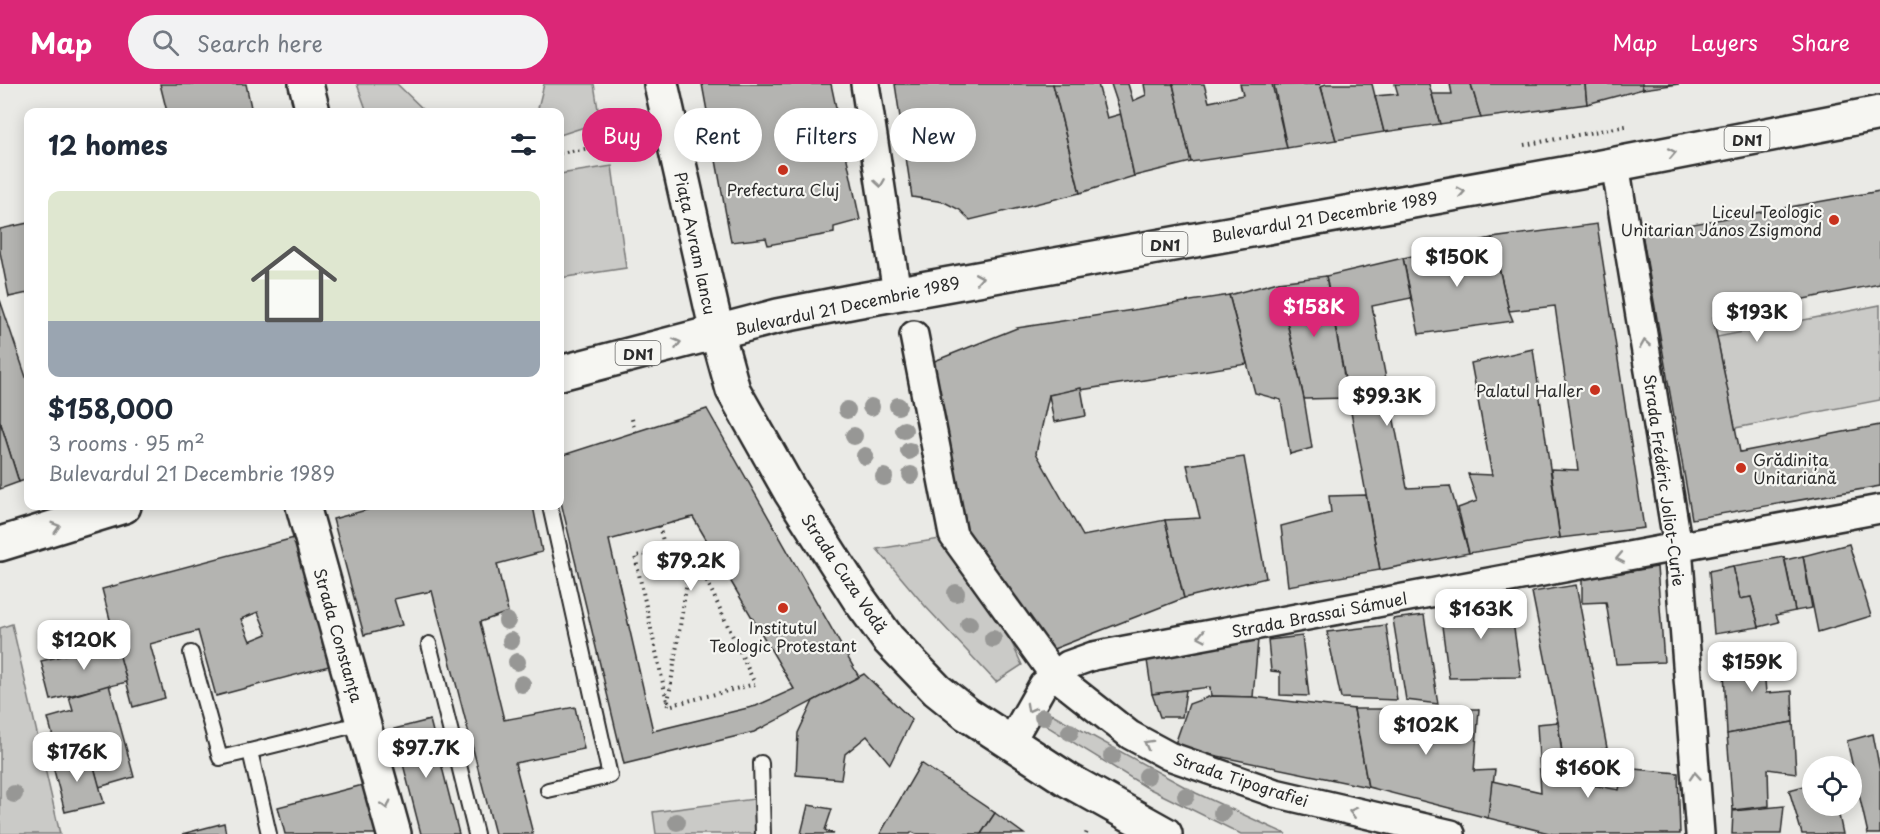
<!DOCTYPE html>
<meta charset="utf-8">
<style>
:root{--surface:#fff;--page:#f2f2f3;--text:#1f2937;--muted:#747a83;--accent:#db2777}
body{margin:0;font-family:"Playpen Sans",sans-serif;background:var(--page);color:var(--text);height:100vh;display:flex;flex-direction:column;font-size:22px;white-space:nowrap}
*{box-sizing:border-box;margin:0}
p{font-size:20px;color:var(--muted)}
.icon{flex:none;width:33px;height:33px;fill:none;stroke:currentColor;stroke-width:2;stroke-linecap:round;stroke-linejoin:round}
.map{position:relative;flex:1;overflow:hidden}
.sheet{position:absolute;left:24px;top:24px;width:540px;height:402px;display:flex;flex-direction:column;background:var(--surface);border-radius:12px;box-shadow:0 3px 15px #0003}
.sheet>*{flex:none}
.banner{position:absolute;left:582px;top:24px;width:570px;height:54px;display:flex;gap:12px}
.tools{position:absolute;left:1802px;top:672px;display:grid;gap:12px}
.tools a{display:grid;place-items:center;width:60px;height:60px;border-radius:50%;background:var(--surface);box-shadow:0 3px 15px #0003;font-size:30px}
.price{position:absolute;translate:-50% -51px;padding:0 14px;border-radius:12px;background:#fff;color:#222;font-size:20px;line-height:39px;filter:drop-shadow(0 2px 3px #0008)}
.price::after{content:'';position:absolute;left:50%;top:36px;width:18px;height:14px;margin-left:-9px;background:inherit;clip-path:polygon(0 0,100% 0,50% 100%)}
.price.active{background:var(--accent);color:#fff}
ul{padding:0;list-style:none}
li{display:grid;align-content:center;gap:12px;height:318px;padding:0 24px}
li span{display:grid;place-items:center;height:186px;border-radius:12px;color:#555}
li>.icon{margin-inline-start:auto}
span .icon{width:108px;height:108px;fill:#fffc;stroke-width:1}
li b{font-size:26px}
h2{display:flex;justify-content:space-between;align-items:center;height:72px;padding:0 24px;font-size:26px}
.chip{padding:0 21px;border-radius:27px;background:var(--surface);box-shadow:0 3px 15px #0003;font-size:21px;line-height:54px}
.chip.active{background:var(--accent);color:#fff}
header{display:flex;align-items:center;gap:36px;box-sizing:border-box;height:84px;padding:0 30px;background:var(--accent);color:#fff}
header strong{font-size:28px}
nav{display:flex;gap:33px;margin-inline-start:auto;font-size:21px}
.search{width:420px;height:54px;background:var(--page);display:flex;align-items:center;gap:15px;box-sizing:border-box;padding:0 21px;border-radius:33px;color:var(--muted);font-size:22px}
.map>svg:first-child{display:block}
</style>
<header>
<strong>Map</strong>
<div class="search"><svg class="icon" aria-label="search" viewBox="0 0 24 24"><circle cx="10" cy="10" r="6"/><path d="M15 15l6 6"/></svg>Search here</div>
<nav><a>Map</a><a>Layers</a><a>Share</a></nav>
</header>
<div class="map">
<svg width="1880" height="750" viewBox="0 0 1880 750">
<rect width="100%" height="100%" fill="#eaeae6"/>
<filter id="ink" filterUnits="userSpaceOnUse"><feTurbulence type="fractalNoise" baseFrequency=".0167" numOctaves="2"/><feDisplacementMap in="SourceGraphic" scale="12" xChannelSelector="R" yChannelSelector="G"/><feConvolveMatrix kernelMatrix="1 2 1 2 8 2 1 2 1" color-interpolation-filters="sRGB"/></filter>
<g filter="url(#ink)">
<g fill="#cacac7" stroke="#7a7a79" stroke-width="1.5">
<polygon points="357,0 397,0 426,28 367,28"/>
<polygon points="544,0 594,0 600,38 560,51 560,28 537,28"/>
<polygon points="612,82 626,184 560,194 560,90"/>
<polygon points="1880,221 1880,316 1735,344 1717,253"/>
<polygon points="940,455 1004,542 1022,581 996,598 925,522 877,465"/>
<polygon points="12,540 60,750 0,750 0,544"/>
<polygon points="1032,619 1196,709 1286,750 1241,750 1146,703 1027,630"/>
<polygon points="754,715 756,750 656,750 653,728"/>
</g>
<g fill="#b4b4b1" stroke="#2b2b2b" stroke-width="1.5" fill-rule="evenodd">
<polygon points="160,0 246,0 252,28 167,28"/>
<polygon points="702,0 831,0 860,136 834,143 834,149 768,161 766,154 731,158"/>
<polygon points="895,0 1053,0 1080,109 970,136 960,126 944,118 912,113"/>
<polygon points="1053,0 1098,0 1107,34 1121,30 1134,92 1080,109"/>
<polygon points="1111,0 1128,0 1133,17 1146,11 1144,0 1173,0 1191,78 1134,92 1120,27"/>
<polygon points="1173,0 1204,0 1209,18 1243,11 1240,0 1272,0 1287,64 1191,78"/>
<polygon points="1320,0 1336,56 1287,64 1274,1"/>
<polygon points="1326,0 1372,0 1384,48 1336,56 1321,2"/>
<polygon points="1395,0 1429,0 1440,40 1384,48 1375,12 1398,10"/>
<polygon points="1450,0 1471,0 1481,34 1440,40 1432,10 1452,10"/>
<polygon points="1471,0 1585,0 1587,20 1481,34"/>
<polygon points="1585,0 1642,0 1643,5 1587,20"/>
<polygon points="1642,0 1679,0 1643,5"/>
<polygon points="1880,107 1880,200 1713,233 1740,368 1880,341 1880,402 1692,435 1642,149"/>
<polygon points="28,139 28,209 9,213 0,168 0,145"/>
<polygon points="1597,140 1644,444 1560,454 1551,385 1578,386 1555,222 1509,227 1492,154"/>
<polygon points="1492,154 1509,227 1513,237 1419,250 1403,174"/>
<polygon points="1403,174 1411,214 1372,222 1407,404 1450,402 1469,469 1380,486 1326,192"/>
<polygon points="1326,192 1348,314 1304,315 1278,198"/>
<polygon points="1278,198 1304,315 1312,364 1290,370 1281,316 1255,309 1229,211"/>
<polygon points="1229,211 1247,280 1049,311 1036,369 1083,452 1165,436 1184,514 1051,566 964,447 932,278 1017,244"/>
<polygon points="0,216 28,299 28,395 19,398 0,337"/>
<polygon points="1533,265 1560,454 1469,469 1458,424 1477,417 1468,390 1492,391 1471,279"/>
<polygon points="1081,304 1086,332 1054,338 1049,311"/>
<path d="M707 325 859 593 754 648 624 680 560 414V372ZM693 433 794 605 756 622 653 647 609 456Z"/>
<polygon points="0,337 19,398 0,405"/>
<polygon points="1244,373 1266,494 1184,514 1165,436 1200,434 1187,381"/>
<polygon points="1366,411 1380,486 1288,502 1281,442 1331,429 1329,412"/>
<polygon points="381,422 533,422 542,468 497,480 508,528 480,538 504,636 575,623 584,665 515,679 533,750 495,750 432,507 394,515 402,541 364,551 333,435"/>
<path d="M298 453 333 581 216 612 198 547 150 560 165 614 133 623 102 505ZM258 528 267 550 250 557 241 535Z"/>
<polygon points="1849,460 1871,532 1818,548 1803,472"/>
<polygon points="1803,472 1812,524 1795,527 1785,476"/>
<polygon points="1784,473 1795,527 1776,531 1779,538 1759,543 1751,513 1740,515 1733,482"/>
<polygon points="1733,482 1740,515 1751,513 1759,543 1714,550 1709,487"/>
<polygon points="1657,483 1664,578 1616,580 1606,518 1582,519 1582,495"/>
<polygon points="1576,501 1607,664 1563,675 1558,638 1532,508"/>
<polygon points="1509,511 1521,593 1449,594 1440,527"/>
<polygon points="1424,531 1438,620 1406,616 1393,535"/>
<polygon points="1386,541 1397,616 1341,614 1327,548"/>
<polygon points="1302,552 1309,612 1280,611 1280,588 1271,587 1268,556"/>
<polygon points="1258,556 1253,613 1211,612 1210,603 1152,610 1147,576"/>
<polygon points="116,558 127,598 51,616 41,577"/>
<polygon points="1762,560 1766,609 1792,607 1793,638 1727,650 1723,565"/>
<polygon points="864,590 912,636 890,680 867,652 845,670 841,695 796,691 798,649 813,617"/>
<polygon points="109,601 134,693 99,703 93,679 77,683 74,668 58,672 48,634 73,627 69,613"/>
<polygon points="1186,606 1182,633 1160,633 1152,610"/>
<polygon points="1211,612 1253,613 1354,625 1368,703 1174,663 1189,620"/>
<polygon points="1354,625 1479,625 1474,687 1495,686 1488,734 1368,703"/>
<polygon points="430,636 459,750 421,750 394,645"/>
<polygon points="1558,638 1565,696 1619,706 1623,684 1678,689 1680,750 1553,750 1488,734 1492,697 1541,708 1537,640"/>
<polygon points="1793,638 1796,689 1768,685 1769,722 1733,726 1727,650"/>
<polygon points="1873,650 1880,687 1880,750 1868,750 1847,657"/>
<polygon points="74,668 77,683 93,679 104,719 65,728 51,675"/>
<polygon points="921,679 995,729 981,750 916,750 912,748 910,750 880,750"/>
<polygon points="1812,700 1812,722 1837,722 1843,750 1802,750 1789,706"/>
<polygon points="363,701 376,750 285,750 278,723"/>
<polygon points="808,721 832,725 825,746 834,750 801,750"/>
<polygon points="1784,722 1781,750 1732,750 1733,727"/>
<polygon points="995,729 1024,750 981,750"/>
<polygon points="224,739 226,750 182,750"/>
</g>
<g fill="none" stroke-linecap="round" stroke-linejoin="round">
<defs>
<g id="lane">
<polyline points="429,560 476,750"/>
<polyline points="191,569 220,674 250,667"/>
<polyline points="761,679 763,750"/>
<polyline points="548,706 610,692 550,422"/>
<polyline points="269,750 250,667 363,639"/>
</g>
<g id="street">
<polyline points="865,0 897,209"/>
<polyline points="1615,80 1678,463 1700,750"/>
<polyline points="914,251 953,451 1054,591 1130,651 1169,672 1275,709 1451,750"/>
<polyline points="1010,659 1043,601 1068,581 1093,572 1880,425"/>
</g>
<g id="secondary">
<polyline points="717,248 733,306 790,407 859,515 888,555 937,606 967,630 1068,696 1165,750"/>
<polyline points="303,422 394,750"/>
</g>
<g id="primary">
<polyline points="306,0 313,28"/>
<polyline points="661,0 717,248"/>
<polyline points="560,289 778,232 855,217 1580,87 1880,29"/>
<polyline points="0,460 124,422"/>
</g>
</defs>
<use href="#lane" stroke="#2b2b2b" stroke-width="18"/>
<use href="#street" stroke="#2b2b2b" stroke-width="32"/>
<use href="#secondary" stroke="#2b2b2b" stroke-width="38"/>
<use href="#primary" stroke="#2b2b2b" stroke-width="38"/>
<g stroke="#2b2b2b" stroke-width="4" stroke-dasharray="1.5 4.5" stroke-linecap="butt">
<polyline points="1524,61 1626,42"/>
<polyline points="560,69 633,57"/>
<polyline points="632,335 635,348"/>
<polyline points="659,442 666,468 635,472 668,622 755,600 692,465 666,468"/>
<polyline points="668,618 692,466"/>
<polyline points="1086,750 1087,747"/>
</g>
<use href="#lane" stroke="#f6f6f2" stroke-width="14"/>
<use href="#street" stroke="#f6f6f2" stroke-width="27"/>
<use href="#secondary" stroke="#f6f6f2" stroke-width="33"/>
<use href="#primary" stroke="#f6f6f2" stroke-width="33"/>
</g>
<g fill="#979795">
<circle cx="898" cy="322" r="9"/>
<circle cx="871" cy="323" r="9"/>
<circle cx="847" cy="326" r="9"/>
<circle cx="904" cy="346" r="9"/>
<circle cx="854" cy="352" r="9"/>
<circle cx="909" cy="367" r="9"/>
<circle cx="865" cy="372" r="9"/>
<circle cx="911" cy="391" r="9"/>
<circle cx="884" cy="393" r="9"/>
<circle cx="956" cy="509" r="9"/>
<circle cx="507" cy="537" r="9"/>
<circle cx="969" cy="540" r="9"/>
<circle cx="993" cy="555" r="9"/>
<circle cx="511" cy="557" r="9"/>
<circle cx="517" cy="578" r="9"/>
<circle cx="522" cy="600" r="9"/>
<circle cx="1043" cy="633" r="9"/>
<circle cx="1070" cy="648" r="9"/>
<circle cx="1112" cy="672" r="9"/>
<circle cx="1147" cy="692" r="9"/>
<circle cx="14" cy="710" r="9"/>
<circle cx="1186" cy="712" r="9"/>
<circle cx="1222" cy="729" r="9"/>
<circle cx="677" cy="738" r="9"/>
</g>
<defs><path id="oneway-chevron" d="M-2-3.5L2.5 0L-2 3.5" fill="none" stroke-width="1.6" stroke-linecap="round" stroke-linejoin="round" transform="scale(1.5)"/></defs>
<g stroke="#90908e">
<use href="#oneway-chevron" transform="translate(1672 69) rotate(-11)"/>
<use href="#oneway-chevron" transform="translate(880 99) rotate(81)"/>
<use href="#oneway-chevron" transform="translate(1461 108) rotate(-10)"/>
<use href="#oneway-chevron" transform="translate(979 194) rotate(-10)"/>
<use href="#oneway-chevron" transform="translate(677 259) rotate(-15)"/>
<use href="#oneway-chevron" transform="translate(1645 260) rotate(-99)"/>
<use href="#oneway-chevron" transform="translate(56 443) rotate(-17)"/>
<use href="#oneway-chevron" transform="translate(1620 474) rotate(169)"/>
<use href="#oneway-chevron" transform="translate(1202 552) rotate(169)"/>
<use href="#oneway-chevron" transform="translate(1030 624) rotate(119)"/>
<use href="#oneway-chevron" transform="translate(1148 660) rotate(-151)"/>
<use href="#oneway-chevron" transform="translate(1695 692) rotate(-94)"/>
<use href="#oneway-chevron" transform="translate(386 721) rotate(74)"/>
<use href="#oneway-chevron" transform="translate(1353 728) rotate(-167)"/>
</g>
</g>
<g fill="#c8321e" stroke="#f6f6f2" stroke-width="2">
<circle cx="783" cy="86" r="6"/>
<circle cx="1834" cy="136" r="6"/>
<circle cx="1595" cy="306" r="6"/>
<circle cx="1741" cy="384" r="6"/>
<circle cx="783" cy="524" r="6"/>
</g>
<g text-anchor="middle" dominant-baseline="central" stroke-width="4.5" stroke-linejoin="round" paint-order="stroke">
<g fill="#f6f6f2" stroke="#686867" stroke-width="1.5">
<rect x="1724.5" y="43" width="45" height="24" rx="4.5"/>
<rect x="1142.5" y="148" width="45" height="24" rx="4.5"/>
<rect x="615.5" y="257" width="45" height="24" rx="4.5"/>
</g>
<g font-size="15" font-weight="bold" fill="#2b2b2b">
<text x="1747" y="55">DN1</text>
<text x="1165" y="160">DN1</text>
<text x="638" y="269">DN1</text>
</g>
<g font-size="16" fill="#2b2b2b" stroke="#f6f6f2">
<text x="783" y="105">Prefectura Cluj</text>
<text x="1822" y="127" text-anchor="end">Liceul Teologic<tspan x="1822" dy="18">Unitarian János Zsigmond</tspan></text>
<text x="1583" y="306" text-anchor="end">Palatul Haller</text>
<text x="1753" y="375" text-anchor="start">Grădinița<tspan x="1753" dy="18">Unitariană</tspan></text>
<text x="783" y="543">Institutul<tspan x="783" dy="18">Teologic Protestant</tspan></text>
</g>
<g font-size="16" fill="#2b2b2b" stroke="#f6f6f2">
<text transform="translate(1324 132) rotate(-10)">Bulevardul 21 Decembrie 1989</text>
<text transform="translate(696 159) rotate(78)">Piața Avram Iancu</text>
<text transform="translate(847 221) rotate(-12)">Bulevardul 21 Decembrie 1989</text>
<text transform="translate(1665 396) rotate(82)">Strada Frédéric Joliot-Curie</text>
<text transform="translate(845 489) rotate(56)">Strada Cuza Vodă</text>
<text transform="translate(1319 530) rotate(-11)">Strada Brassai Sámuel</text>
<text transform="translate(339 551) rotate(74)">Strada Constanța</text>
<text transform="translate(1241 695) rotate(18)">Strada Tipografiei</text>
</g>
</g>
</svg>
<div class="tools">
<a><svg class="icon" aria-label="locate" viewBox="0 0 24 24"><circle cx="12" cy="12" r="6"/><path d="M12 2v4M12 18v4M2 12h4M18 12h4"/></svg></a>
</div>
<b class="price" style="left:1457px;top:204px">$150K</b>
<b class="price active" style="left:1314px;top:254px">$158K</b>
<b class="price" style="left:1757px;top:259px">$193K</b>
<b class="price" style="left:1387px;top:343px">$99.3K</b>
<b class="price" style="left:691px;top:508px">$79.2K</b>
<b class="price" style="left:1481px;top:556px">$163K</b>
<b class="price" style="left:84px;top:587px">$120K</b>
<b class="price" style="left:1752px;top:609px">$159K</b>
<b class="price" style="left:1426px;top:672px">$102K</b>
<b class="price" style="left:426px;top:695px">$97.7K</b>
<b class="price" style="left:77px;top:699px">$176K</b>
<b class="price" style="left:1588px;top:715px">$160K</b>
<div class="banner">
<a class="chip active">Buy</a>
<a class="chip">Rent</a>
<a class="chip">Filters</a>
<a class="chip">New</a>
</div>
<section class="sheet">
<h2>12 homes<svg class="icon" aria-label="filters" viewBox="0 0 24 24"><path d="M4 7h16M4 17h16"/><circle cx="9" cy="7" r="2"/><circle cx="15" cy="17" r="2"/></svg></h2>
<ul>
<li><span style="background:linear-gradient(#dfe7d0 70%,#9aa5b1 0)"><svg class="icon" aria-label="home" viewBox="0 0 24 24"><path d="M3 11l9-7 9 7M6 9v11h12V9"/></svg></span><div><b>$158,000</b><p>3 rooms · 95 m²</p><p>Bulevardul 21 Decembrie 1989</p></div></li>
</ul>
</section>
</div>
